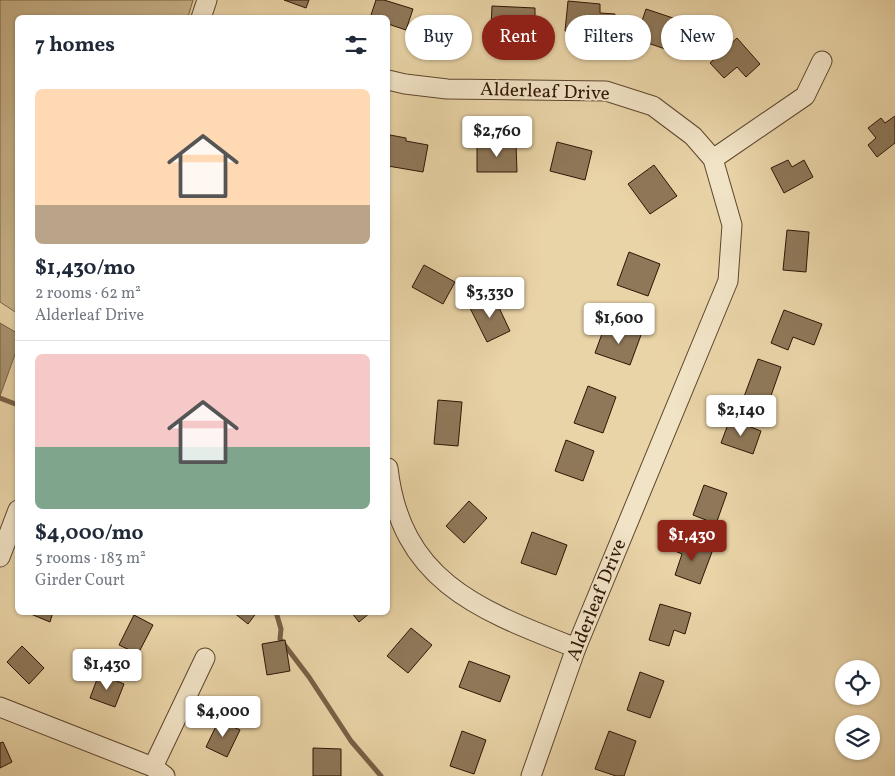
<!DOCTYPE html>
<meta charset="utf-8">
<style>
:root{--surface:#fff;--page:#f6f6f7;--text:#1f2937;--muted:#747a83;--line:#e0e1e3;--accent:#8f2418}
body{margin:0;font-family:Vollkorn,serif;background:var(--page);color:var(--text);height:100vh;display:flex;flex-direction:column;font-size:19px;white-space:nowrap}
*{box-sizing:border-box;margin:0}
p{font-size:16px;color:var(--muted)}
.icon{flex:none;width:28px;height:28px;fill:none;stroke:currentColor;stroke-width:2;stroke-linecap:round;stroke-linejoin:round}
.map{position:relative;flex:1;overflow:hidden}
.panel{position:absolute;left:15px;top:15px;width:375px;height:600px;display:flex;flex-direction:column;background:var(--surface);border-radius:8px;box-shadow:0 1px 4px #0004}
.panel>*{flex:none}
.guide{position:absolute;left:405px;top:15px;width:415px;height:45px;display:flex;gap:10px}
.tools{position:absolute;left:835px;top:660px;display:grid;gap:10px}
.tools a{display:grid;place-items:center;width:45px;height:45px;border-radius:50%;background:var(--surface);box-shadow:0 1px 4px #0004;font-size:25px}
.price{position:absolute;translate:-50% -42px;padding:0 11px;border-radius:5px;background:#fff;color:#222;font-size:16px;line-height:32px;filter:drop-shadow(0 1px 2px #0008)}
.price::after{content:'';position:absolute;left:50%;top:30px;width:15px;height:11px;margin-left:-8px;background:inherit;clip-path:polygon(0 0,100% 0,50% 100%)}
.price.current{background:var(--accent);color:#fff}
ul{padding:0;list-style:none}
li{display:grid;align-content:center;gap:10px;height:265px;padding:0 20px}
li+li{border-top:1px solid var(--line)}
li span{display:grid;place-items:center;height:155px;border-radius:8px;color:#555}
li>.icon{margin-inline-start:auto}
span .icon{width:90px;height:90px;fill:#fffc;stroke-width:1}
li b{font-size:21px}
h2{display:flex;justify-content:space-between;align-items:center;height:60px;padding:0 20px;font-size:21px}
.pill{padding:0 18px;border-radius:22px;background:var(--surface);box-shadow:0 1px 4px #0004;font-size:18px;line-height:45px}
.pill.current{background:var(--accent);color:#fff}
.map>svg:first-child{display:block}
</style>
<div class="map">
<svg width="895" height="776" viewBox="0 0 895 776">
<rect width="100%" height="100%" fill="#e9d4a7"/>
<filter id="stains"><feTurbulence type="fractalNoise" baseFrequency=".004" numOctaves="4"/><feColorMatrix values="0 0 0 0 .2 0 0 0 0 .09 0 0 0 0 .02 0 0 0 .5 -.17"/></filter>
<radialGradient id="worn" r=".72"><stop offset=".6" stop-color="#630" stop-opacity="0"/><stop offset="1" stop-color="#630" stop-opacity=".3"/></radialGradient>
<polygon fill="#c9b48b" stroke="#7c6448" points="0,0 193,0 188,17 18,18 17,313 0,302"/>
<polygon fill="#a99370" stroke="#786145" points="0,323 17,333 17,349 0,396"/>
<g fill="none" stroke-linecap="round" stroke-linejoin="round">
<g stroke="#786145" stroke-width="5">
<polyline points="0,398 18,405"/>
<polyline points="276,612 281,629 280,639 309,677 351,741 381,776"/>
</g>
</g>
<g fill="#8f7859" stroke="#2e1504">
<polygon points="284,0 309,0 306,8"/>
<polygon points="376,0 384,0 413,9 406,30 388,24 388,18 370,18"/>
<polygon points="568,1 600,4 600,13 615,14 613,35 565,31"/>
<polygon points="492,6 535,8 535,27 526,27 525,34 511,33 511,29 491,28"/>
<polygon points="646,9 682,21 671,51 636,39"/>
<polygon points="737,38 760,64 746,77 737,67 724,78 710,63"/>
<polygon points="895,116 895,143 877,157 868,145 876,138 868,128 881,118 885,123"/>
<polygon points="390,135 406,138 406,141 428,145 423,172 388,166 388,148"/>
<polygon points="557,142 592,151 585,180 550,171"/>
<polygon points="477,144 516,144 517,172 477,172"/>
<polygon points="788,160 792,167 804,160 813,177 784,193 771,168"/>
<polygon points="654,165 677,196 650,214 628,184"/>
<polygon points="787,230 809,232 806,272 783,270"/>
<polygon points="629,252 660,264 648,296 617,285"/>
<polygon points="424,265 455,282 443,304 412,287"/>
<polygon points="494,297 510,331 487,342 470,308"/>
<polygon points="784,310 822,324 814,345 793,337 788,350 771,343"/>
<polygon points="614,325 641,335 630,365 595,353 603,331 611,333"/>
<polygon points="758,359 781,367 766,410 742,402"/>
<polygon points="588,386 616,397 603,433 574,423"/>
<polygon points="438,400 462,402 458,446 434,444"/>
<polygon points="730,419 761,431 753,454 721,443"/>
<polygon points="566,440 594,451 583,481 555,471"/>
<polygon points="704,485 727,493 716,524 693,515"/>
<polygon points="469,501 487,518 464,543 446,526"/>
<polygon points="532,532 567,545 556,575 521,563"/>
<polygon points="679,540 712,552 700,584 675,575 682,554 675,551"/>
<polygon points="660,604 691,613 685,634 674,630 669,646 649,640"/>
<polygon points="26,612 53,612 50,622"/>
<polygon points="233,612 257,612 248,624"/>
<polygon points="351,612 371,612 359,622"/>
<polygon points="134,615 153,625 138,654 119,645"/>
<polygon points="411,628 432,645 408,673 387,656"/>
<polygon points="285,640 290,671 267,675 262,644"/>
<polygon points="22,646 44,668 29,684 7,662"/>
<polygon points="469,661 510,676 500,702 459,687"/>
<polygon points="640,672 664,681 650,718 627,710"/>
<polygon points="99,674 124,684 115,707 90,698"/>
<polygon points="219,720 240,730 227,757 206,747"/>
<polygon points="462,731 486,740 474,774 450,766"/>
<polygon points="609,731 636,741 624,776 616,776 595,769"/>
<polygon points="3,742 12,762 0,768 0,743"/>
<polygon points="313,748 341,749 341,776 313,776"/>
</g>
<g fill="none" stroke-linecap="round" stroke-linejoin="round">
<defs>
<g id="minor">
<polyline points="201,18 207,0"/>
<polyline points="388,80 405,84 447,89 606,91 653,106 693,136 713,159 732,225 728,281 576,648 531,776"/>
<polyline points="713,159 805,96 822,61"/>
<path d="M388 468C401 583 482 611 576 648"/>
<polyline points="0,557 18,510"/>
<polyline points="0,707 153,767 165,776"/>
<polyline points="153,767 205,658"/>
</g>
</defs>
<use href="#minor" stroke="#5d452d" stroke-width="21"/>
<use href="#minor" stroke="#f1e3c6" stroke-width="19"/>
</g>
<g text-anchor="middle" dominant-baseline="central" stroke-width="4" stroke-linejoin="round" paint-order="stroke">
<g font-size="19" fill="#2e1504" stroke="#f1e3c6">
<text transform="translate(545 92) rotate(2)">Alderleaf Drive</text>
<text transform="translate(597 600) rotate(-68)">Alderleaf Drive</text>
</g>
</g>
<rect width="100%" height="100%" filter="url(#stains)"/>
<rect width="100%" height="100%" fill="url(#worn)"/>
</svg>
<div class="tools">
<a><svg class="icon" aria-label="locate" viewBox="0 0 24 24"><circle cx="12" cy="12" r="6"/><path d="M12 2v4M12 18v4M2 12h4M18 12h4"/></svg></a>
<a><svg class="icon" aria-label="layers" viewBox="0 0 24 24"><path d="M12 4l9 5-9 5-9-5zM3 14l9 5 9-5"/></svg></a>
</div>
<b class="price" style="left:497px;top:158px">$2,760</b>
<b class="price" style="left:490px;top:319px">$3,330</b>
<b class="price" style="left:619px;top:345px">$1,600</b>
<b class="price" style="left:741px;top:437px">$2,140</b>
<b class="price current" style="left:692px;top:562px">$1,430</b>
<b class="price" style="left:107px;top:691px">$1,430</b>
<b class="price" style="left:223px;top:738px">$4,000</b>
<div class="guide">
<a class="pill">Buy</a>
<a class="pill current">Rent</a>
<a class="pill">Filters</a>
<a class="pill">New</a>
</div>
<section class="panel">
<h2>7 homes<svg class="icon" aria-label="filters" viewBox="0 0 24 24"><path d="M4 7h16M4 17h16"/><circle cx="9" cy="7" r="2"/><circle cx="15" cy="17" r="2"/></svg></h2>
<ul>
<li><span style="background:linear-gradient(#ffd9b3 75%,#b9a48a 0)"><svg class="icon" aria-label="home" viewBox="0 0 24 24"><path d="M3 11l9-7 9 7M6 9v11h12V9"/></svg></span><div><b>$1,430/mo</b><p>2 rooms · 62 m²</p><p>Alderleaf Drive</p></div></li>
<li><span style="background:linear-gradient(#f6c9c9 60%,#7fa58c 0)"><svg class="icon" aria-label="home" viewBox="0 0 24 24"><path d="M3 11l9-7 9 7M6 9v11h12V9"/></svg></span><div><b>$4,000/mo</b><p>5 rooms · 183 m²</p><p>Girder Court</p></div></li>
</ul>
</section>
</div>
